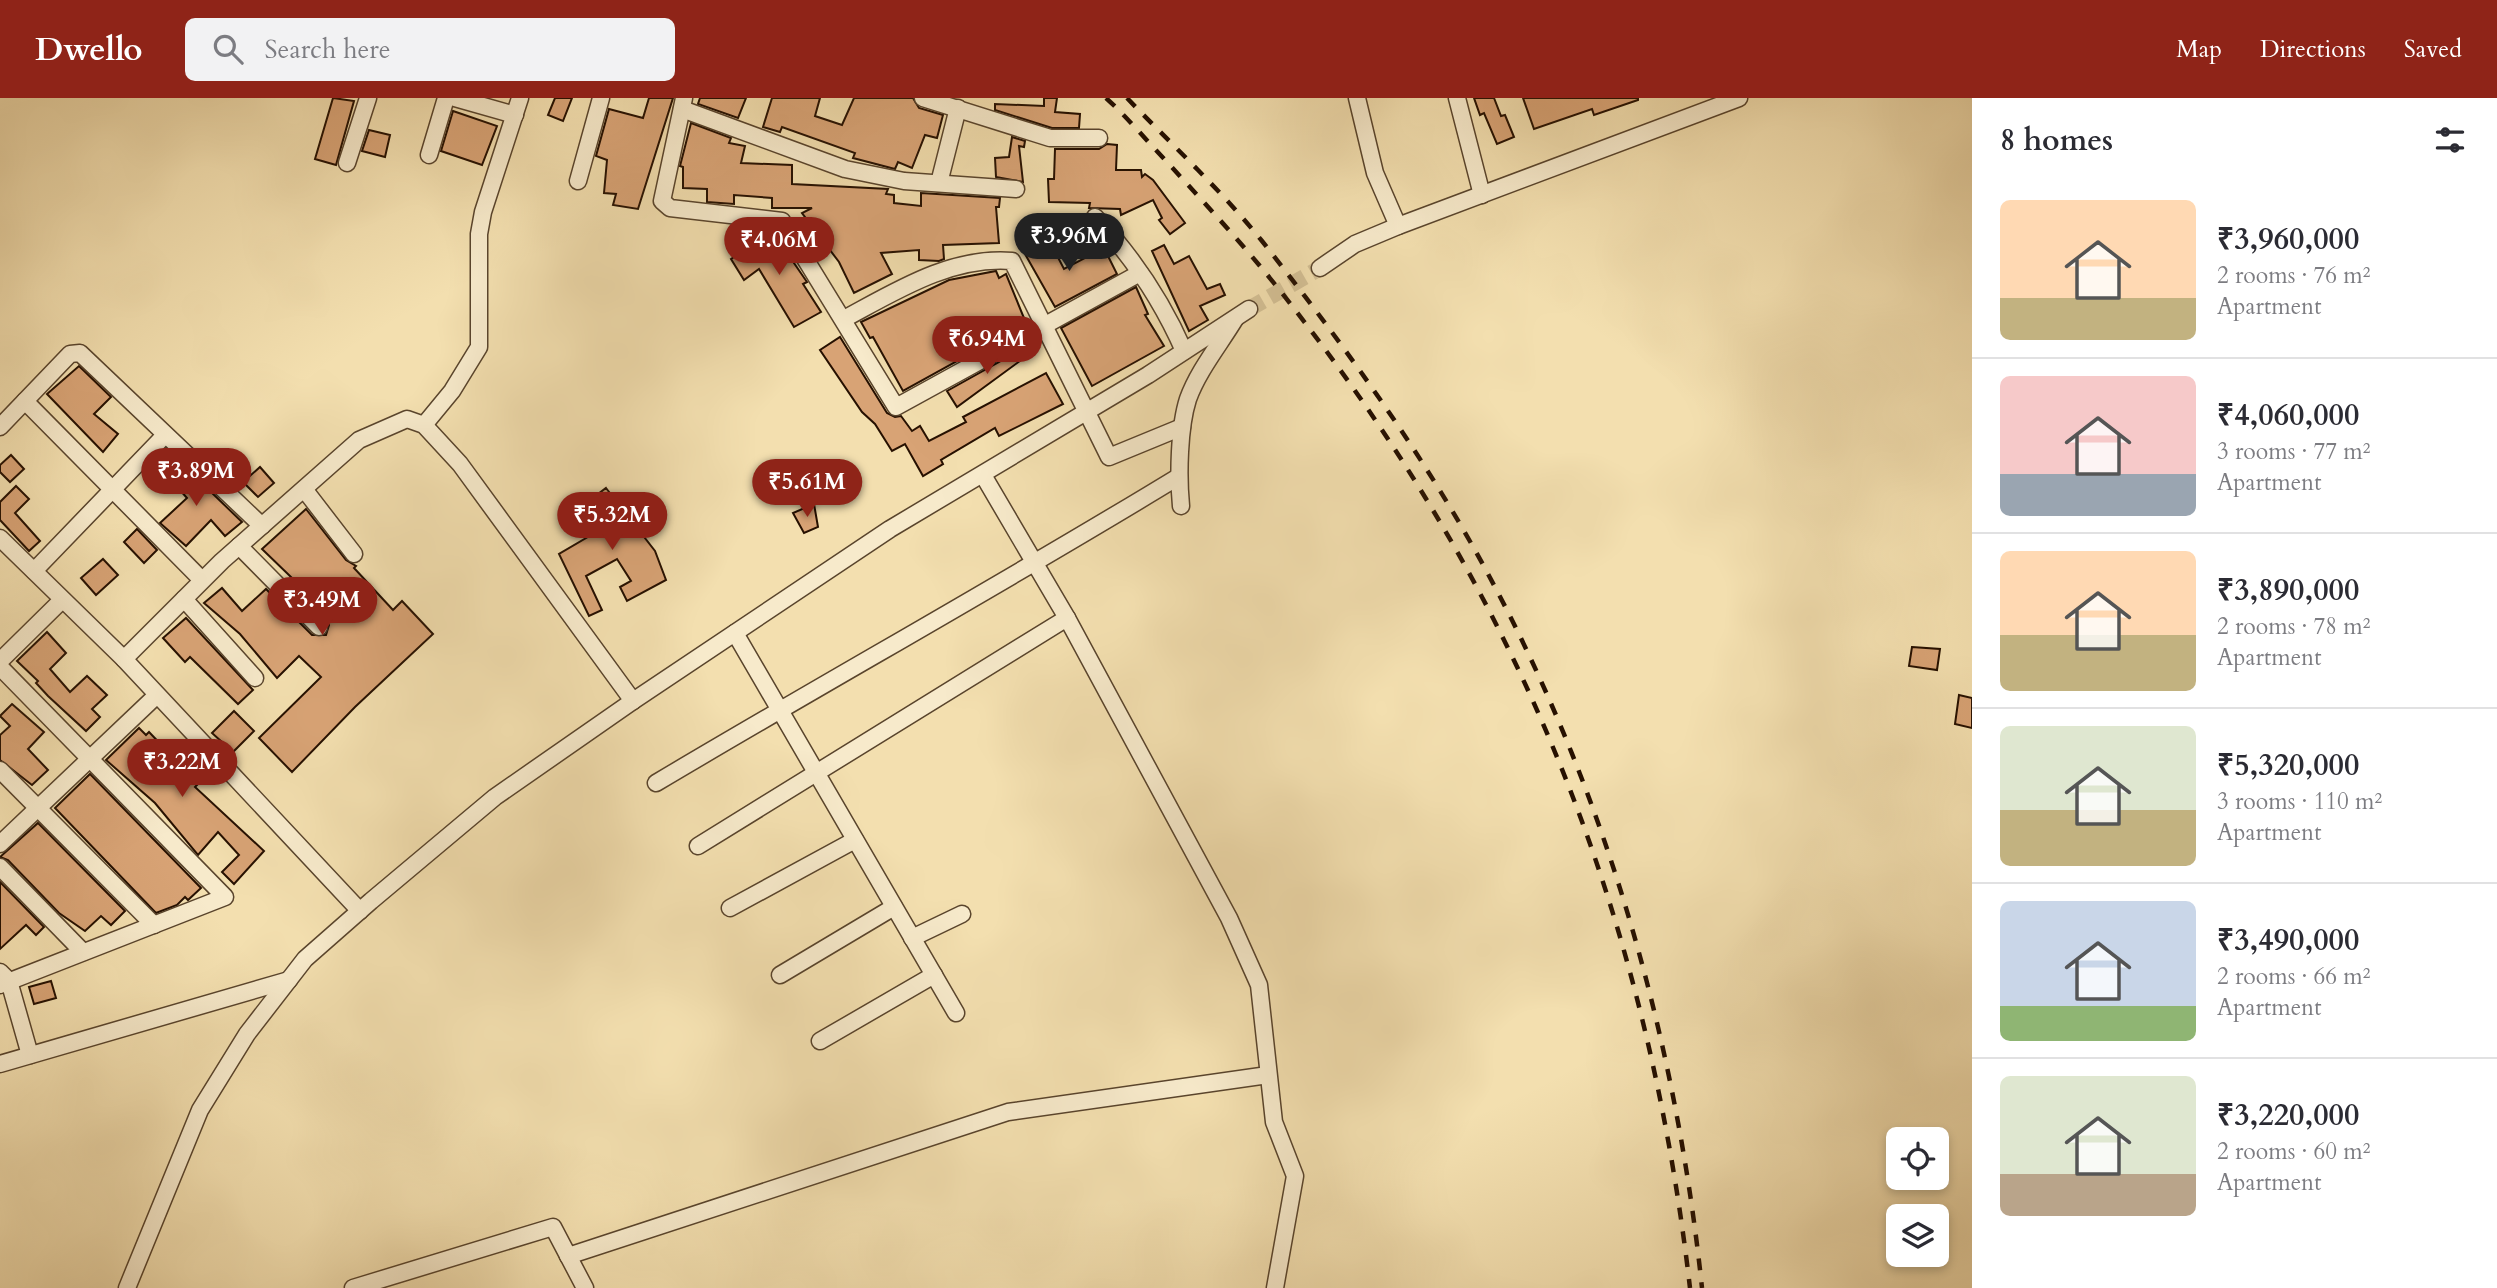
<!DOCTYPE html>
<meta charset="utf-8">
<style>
:root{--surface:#fff;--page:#f2f2f3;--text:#2b2b33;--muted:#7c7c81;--line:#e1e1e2;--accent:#8f2418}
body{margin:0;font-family:Cardo,serif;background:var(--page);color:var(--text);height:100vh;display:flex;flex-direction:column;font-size:26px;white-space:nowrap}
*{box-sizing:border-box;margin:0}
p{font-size:23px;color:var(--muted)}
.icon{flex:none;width:38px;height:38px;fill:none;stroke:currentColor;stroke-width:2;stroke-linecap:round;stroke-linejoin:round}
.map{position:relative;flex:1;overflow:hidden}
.panel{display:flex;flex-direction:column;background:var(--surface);width:525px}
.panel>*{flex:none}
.buttons{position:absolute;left:1886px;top:1029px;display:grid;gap:14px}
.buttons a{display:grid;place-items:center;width:63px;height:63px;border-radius:10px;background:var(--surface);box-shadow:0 4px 10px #0003;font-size:35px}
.price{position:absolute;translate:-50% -60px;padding:0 16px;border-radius:24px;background:var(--accent);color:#fff;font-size:23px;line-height:46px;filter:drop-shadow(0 2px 4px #0008)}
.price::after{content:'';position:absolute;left:50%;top:42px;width:21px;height:16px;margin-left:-10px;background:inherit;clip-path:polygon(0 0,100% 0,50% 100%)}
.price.selected{background:#222;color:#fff}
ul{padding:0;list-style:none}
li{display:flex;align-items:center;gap:21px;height:175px;padding:0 28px}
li+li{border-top:2px solid var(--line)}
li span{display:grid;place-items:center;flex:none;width:196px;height:140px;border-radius:10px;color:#555}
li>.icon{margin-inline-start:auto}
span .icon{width:84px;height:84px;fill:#fffc;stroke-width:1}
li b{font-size:30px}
h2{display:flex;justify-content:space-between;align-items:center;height:84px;padding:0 28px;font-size:30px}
header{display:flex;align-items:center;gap:42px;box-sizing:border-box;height:98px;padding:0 35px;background:var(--accent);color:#fff}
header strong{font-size:33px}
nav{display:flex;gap:38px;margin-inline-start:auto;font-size:24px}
.search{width:490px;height:63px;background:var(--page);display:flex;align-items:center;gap:18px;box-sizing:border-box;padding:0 24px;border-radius:10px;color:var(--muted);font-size:26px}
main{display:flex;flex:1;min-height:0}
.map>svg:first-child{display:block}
</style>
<header>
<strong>Dwello</strong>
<div class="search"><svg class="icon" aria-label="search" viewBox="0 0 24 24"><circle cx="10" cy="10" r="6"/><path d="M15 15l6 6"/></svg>Search here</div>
<nav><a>Map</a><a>Directions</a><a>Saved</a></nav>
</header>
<main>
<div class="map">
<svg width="1972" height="1190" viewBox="0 0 1972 1190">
<rect width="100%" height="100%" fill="#f3dfaf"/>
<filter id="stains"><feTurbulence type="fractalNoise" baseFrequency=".00286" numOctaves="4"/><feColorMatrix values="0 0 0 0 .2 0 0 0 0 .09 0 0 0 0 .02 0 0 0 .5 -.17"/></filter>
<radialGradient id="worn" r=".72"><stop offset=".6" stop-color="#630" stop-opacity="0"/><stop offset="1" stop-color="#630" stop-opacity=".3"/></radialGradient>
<g fill="#d8a375" stroke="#261000" stroke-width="2">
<polygon points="333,0 354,3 336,67 315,61"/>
<polygon points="555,0 572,0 563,23 548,17"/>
<polygon points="649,0 673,0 638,111 613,107 616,96 604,95 607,62 596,58 609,11 643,20"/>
<polygon points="700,0 746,0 738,20 698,6"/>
<polygon points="772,0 820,0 815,18 842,27 854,0 913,0 919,10 943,17 937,40 925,37 912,70 898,64 895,71 853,60 855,55 782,29 780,34 763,29"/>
<polygon points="1044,0 1057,0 1055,14 1080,16 1079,30 1052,30 995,12 995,6 1044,8"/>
<polygon points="1474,0 1494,0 1501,18 1505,17 1514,39 1497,46 1484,15 1480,17"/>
<polygon points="1523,0 1638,0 1638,2 1594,17 1592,11 1534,31"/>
<polygon points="453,13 497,28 482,67 441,53"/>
<polygon points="691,25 731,40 729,45 745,48 741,65 792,67 792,86 888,91 886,96 894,97 894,105 921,108 921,95 1000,100 999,109 996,109 999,145 943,147 944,161 939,163 919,162 919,152 881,155 892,176 854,195 839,164 802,115 812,110 772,110 772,100 734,97 734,106 707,104 707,91 683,90 683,69 680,68"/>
<polygon points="369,32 390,37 385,59 362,53"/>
<polygon points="1012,39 1025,43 1024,49 1019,48 1023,84 996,79 995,60 1009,59"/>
<polygon points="1107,46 1117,47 1116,72 1141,72 1142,79 1145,76 1153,82 1185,125 1170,136 1159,122 1162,120 1153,102 1121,117 1120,111 1089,110 1090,105 1049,104 1048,81 1054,81 1055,51 1099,51"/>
<polygon points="772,133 807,184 803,186 821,214 794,229 759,171 744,182 731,161"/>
<polygon points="1050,144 1064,171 1104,150 1117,176 1055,209 1025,156"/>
<polygon points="1164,147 1174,166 1189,158 1207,191 1220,186 1225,197 1200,208 1208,222 1189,233 1152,153"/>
<polygon points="996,173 999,180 1006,176 1026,225 903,293 873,239 870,240 861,224 949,182"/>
<polygon points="1136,189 1148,216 1145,217 1164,248 1092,288 1061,230"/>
<polygon points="840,239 887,315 895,319 901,318 912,333 920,328 929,343 966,324 963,319 1046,275 1063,306 999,338 995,330 941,362 943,366 923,378 905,346 892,353 875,326 862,314 820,252"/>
<polygon points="1035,244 1039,249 957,309 947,293"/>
<polygon points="79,268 111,299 94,316 118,336 103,354 47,296"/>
<polygon points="11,357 24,371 10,384 0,374 0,367"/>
<polygon points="179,363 242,424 225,438 211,422 186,448 160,425 187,400 165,375"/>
<polygon points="260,369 274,385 258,399 243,384"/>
<polygon points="16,388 29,401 15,415 40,443 29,453 0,422 0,404"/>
<polygon points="606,390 655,453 666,482 627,503 620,489 631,483 617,461 586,478 602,512 589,518 559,456 598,433 581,409"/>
<polygon points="814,406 818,429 804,435 793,415"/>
<polygon points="306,411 346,462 356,468 354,470 393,512 402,503 433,536 355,609 292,674 259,640 321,579 299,558 277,580 240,536 204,505 222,490 242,513 266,491 312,537 326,537 329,527 317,512 321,508 262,451"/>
<polygon points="137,431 157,452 144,465 124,444"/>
<polygon points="103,461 118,477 96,497 81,480"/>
<polygon points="186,520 253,592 238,606 190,559 185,564 163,540"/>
<polygon points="47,534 66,555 50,571 70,594 87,578 107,597 92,611 100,619 86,633 48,598 36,585 38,583 17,563"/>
<polygon points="1912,549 1940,551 1937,572 1909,568"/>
<polygon points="1959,597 1972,600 1972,630 1955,626"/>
<polygon points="12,606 44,634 28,651 48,672 32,687 0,662 0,637 10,628 0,618"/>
<polygon points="234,613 254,633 233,654 212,635"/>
<polygon points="139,630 146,637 149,634 169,655 172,652 199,685 195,689 264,753 234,786 222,774 239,757 218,734 198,757 155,705 106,662"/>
<polygon points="90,676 201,790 188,802 185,799 177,807 156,815 55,710"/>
<polygon points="38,725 125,813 111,827 101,818 85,833 59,815 8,762 0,759"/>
<polygon points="0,784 44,829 36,837 26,827 0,851"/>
<polygon points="51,883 56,900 34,906 29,889"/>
</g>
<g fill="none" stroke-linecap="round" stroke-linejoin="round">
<polyline stroke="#d4c095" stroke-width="16" stroke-dasharray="16 8" stroke-linecap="butt" points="1249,211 1320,170"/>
<defs>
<g id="minor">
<polyline points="455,0 515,17"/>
<polyline points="684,0 662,103 670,110 782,123 896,309 1140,175"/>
<polyline points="923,0 1050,40 1099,40"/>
<polyline points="1357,0 1375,75 1398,128"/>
<polyline points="1457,0 1482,97"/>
<polyline points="682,11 845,71 904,83 1016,91"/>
<polyline points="429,57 446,0"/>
<polyline points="347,65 368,0"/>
<polyline points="578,83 601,0"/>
<polyline points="939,85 958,10"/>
<path d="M1095 119C1132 158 1162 203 1184 253"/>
<polyline points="1320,170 1355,146 1398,128 1739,0"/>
<path d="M844 221C896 193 951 158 1012 163L1109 359 1182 329"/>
<polyline points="25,303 202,482"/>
<polyline points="424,327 452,293 479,249 479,136 483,114 520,0"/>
<polyline points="0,329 70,256 80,255 262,428"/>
<polyline points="983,377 1067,520 1229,820 1259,887 1274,1024 1295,1078 1275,1190"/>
<polyline points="304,391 354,456"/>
<path d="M1181 408C1178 378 1179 329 1188 301 1198 273 1220 246 1235 221"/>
<polyline points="0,440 124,561 360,813"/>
<polyline points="239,448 319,529"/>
<polyline points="34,473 165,337"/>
<polyline points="184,501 255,580"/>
<polyline points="735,535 956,915"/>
<polyline points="124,561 222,463 359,342 407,321 424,327 460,366 633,603"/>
<polyline points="0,563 62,502"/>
<polyline points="0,569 225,799 0,887"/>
<polyline points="0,672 154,827"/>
<path d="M656 685C829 582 1006 484 1178 379"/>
<polyline points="0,746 157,597"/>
<polyline points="698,748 1067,520"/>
<polyline points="0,769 83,854"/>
<polyline points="730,810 855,742"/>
<polyline points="912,840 962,816"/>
<polyline points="0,874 9,883 30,957"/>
<polyline points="780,877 894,809"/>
<polyline points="820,943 934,877"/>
<polyline points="0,966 289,882"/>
<polyline points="568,1158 1008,1014 1268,977"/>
<polyline points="127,1190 200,1012 247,936 305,861 371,803 495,699 633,603 890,431 1148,277 1249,211"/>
<polyline points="353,1190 553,1129 585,1190"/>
</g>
</defs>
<use href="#minor" stroke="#59442c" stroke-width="19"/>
<use href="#minor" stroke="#f7eacb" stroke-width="16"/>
<g stroke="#261000" stroke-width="4.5" stroke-dasharray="12 12" stroke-linecap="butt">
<path d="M1106 0C1128 20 1147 43 1167 64 1210 111 1253 157 1292 208 1523 503 1647 818 1690 1190"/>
<path d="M1127 0C1172 47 1221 92 1262 143 1333 233 1402 327 1460 426 1596 659 1674 923 1702 1190"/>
</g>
</g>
<rect width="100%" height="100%" filter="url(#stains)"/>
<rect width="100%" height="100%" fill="url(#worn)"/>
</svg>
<div class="buttons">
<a><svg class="icon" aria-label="locate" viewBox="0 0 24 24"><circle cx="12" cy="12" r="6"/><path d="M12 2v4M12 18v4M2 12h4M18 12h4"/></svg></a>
<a><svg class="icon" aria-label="layers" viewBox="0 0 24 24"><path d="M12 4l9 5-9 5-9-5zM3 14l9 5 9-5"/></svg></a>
</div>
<b class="price selected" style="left:1069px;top:175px">₹3.96M</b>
<b class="price" style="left:779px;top:179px">₹4.06M</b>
<b class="price" style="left:987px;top:278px">₹6.94M</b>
<b class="price" style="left:196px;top:410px">₹3.89M</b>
<b class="price" style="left:807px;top:421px">₹5.61M</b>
<b class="price" style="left:612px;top:454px">₹5.32M</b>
<b class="price" style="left:322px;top:539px">₹3.49M</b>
<b class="price" style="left:182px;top:701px">₹3.22M</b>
</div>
<section class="panel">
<h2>8 homes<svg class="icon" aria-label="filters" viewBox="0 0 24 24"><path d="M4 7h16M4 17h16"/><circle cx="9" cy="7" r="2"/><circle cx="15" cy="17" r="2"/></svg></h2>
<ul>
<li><span style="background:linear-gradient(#ffd9b3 70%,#c2b280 0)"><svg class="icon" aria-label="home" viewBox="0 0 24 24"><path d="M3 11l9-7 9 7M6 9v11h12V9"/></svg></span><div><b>₹3,960,000</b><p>2 rooms · 76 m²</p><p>Apartment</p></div></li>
<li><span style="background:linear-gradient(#f6c9c9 70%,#9aa5b1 0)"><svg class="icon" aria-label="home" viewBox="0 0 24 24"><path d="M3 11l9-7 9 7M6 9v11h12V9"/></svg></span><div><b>₹4,060,000</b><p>3 rooms · 77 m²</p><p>Apartment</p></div></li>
<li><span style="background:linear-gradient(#ffd9b3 60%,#c2b280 0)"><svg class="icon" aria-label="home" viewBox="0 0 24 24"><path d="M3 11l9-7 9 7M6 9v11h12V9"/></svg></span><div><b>₹3,890,000</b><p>2 rooms · 78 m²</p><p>Apartment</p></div></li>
<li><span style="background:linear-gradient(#dfe7d0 60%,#c2b280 0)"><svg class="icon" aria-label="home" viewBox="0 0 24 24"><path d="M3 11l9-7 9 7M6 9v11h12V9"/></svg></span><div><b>₹5,320,000</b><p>3 rooms · 110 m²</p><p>Apartment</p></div></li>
<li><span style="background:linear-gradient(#c9d6e8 75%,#8fb573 0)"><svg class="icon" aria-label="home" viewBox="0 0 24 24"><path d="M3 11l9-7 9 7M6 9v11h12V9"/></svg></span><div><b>₹3,490,000</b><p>2 rooms · 66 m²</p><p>Apartment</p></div></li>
<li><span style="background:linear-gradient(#dfe7d0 70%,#b9a48a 0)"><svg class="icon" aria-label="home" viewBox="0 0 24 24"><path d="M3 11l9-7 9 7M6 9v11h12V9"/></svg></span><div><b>₹3,220,000</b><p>2 rooms · 60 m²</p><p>Apartment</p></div></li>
</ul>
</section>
</main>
